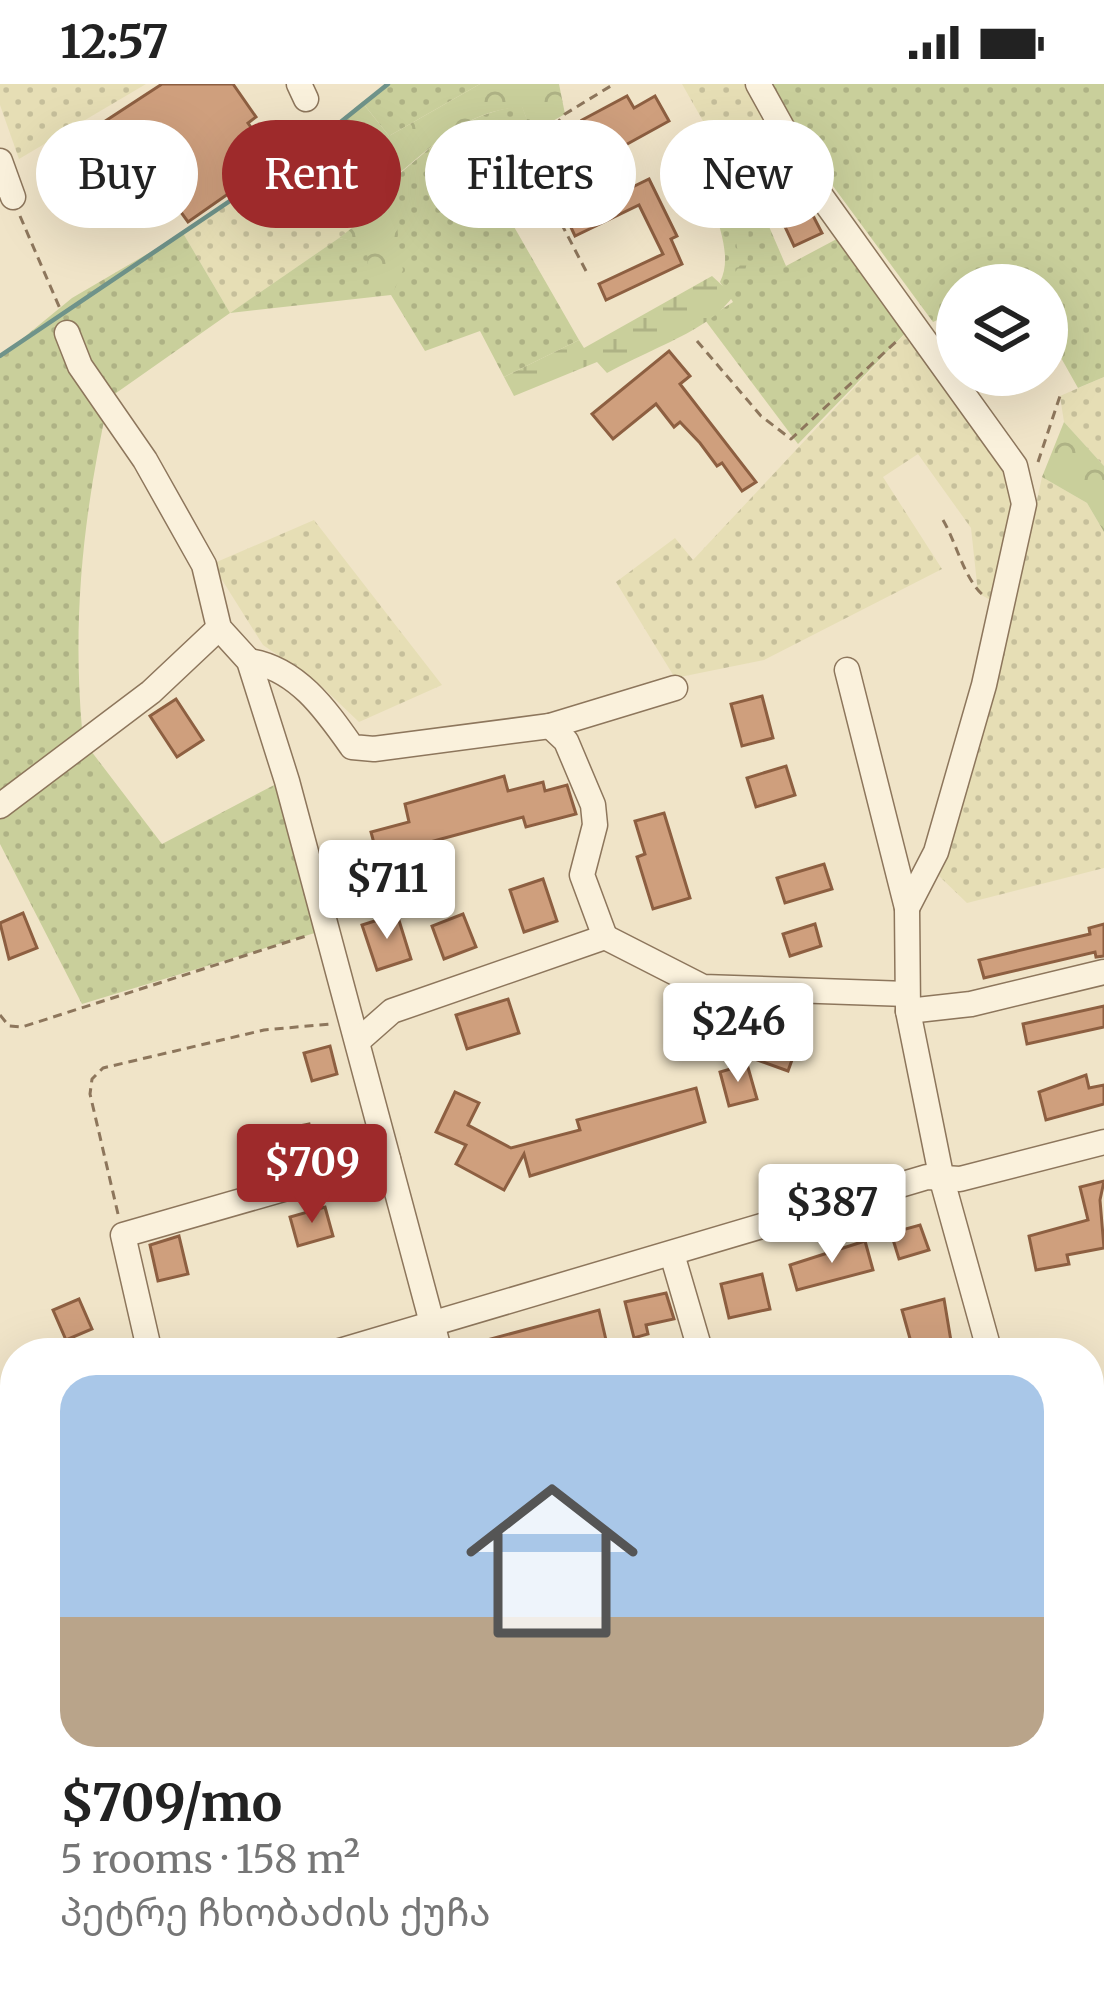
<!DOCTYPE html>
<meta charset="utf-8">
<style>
:root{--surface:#fff;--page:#f6f6f6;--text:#222;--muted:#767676;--line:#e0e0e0;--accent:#9e2a2b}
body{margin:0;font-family:Merriweather,"Noto Sans Georgian",serif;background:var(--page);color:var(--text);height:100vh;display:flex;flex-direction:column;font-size:45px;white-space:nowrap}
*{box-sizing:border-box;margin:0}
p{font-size:39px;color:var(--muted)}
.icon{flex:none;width:66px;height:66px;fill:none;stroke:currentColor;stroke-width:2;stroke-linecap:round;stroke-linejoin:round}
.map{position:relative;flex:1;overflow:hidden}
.sheet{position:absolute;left:0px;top:1254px;width:1104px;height:663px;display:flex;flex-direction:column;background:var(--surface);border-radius:48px 48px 0 0;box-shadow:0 12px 48px #0002}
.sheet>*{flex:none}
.banner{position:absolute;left:36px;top:36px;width:1032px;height:108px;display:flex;gap:24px}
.buttons{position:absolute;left:936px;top:180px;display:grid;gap:24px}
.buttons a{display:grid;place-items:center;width:132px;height:132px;border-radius:50%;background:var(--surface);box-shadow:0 12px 48px #0002;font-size:60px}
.price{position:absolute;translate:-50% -102px;padding:0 27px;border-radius:12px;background:#fff;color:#222;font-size:39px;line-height:78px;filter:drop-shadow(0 3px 6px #0008)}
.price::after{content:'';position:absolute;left:50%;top:72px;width:36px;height:27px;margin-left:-18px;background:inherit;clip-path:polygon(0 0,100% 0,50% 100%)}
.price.current{background:var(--accent);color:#fff}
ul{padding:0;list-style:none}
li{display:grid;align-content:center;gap:24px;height:636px;padding:0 60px}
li+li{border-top:3px solid var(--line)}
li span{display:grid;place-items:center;height:372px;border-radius:36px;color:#555}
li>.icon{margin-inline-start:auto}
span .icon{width:216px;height:216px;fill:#fffc;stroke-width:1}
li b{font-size:51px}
.tag{padding:0 42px;border-radius:54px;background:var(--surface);box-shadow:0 12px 48px #0002;font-size:42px;line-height:108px}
.tag.current{background:var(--accent);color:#fff}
.status{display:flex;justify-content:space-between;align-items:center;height:84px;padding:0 60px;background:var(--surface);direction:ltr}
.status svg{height:33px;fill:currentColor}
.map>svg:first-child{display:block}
</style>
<div class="status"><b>12:57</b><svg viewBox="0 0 49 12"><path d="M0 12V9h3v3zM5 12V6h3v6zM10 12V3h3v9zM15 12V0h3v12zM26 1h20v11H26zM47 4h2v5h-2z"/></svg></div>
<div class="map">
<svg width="1104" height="1916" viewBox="0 0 1104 1916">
<defs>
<pattern id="farmland-dots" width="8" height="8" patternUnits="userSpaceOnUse" patternTransform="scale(3)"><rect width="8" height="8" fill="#e6deb5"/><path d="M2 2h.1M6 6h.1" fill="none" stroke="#c6bf9b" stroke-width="1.8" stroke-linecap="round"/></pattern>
<pattern id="green-dots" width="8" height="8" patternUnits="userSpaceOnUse" patternTransform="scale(3)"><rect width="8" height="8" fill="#c9cf9b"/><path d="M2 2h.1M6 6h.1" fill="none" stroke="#aeb285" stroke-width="1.8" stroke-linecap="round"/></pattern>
<pattern id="forest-crowns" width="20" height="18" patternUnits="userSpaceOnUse" patternTransform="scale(3)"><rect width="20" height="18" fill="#c9cf9b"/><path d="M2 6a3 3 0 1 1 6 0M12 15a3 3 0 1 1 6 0" fill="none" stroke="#aeb285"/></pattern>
<pattern id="wetland-marsh" width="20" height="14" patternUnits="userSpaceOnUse" patternTransform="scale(3)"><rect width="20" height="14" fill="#c9cf9b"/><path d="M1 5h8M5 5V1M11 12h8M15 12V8" fill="none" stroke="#aeb285"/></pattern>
</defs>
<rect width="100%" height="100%" fill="#f0e4c8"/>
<g fill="url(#farmland-dots)">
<polygon points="0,0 146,0 19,75 0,21"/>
<polygon points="682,0 750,0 798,91 777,104 752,66 707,44"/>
<polygon points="307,65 358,141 230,229 183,149"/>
<polygon points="914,240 1024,420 1001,522 978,509 971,444 918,370 883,393 942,485 764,576 675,594 616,498 675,454 693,476"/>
<polygon points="1104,293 1104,382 1064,338 1060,312"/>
<polygon points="1042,393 1087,419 1104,448 1104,784 967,819 939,792 1007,554"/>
<polygon points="314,436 442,601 359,638 317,598 263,561 212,480"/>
</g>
<g fill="url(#green-dots)">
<polygon points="388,0 480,0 389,52 362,18"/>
<polygon points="771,0 1104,0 1104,293 1078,304 1047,249 1047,201 957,201 957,227 933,238 816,79"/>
<path d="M522 22 532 49 478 80 579 256 504 293 480 247 425 267 391 211 230 229 109 314C84 426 72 530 82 645L0 712V273L72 214 183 149 230 229 339 154 399 167C392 145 394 124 386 101 431 65 461 28 522 22Z"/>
<path d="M707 44 752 66 777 104 758 117 786 182 848 149 914 240 798 360 705 236 733 218 720 198C739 161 699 104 694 59Z"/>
<polygon points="88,663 162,760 278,699 318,848 82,920 0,760 0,729"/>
</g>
<g fill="url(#forest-crowns)">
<path d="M480 0H559L565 30 532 49 522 23C463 26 429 66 386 100 400 127 396 157 403 186L392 211 368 188 367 161 339 154 357 140 307 65 362 18 389 52Z"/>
<polygon points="1064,338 1104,382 1104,448 1087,419 1042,393"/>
</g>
<path fill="url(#wetland-marsh)" d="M712 59C737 63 749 81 759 102L745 120C766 235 694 242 607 289L597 278 514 312 504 293 579 256 584 264 712 192 725 204 740 181C738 169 736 154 732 142 718 110 700 95 712 59Z"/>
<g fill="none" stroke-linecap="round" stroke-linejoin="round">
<polyline stroke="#6f938a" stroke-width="4.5" points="0,272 307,65 388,0"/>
</g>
<g fill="#cf9f7d" stroke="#8d5f41" stroke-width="3">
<polygon points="162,0 233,0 256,33 248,39 275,77 188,138 165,106 110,134 91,96 111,86 90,47"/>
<polygon points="627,12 634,24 655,12 669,37 620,64 616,57 599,67 582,36"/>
<polygon points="649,95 677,152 671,155 682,180 606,216 599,200 663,170 639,121 575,152 567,135"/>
<polygon points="807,120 822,149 794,162 780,132"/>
<polygon points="669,267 690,292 680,300 756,398 742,407 722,379 717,382 700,359 680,338 674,343 656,320 613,355 592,330"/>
<polygon points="762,612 773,654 742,662 731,620"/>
<polygon points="176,615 203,656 177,673 150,632"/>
<polygon points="786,682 795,711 756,723 747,694"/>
<polygon points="504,692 508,707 543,698 545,707 567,701 576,730 526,743 523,733 441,755 409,764 413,778 381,786 371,748 409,738 405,720"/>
<polygon points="664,729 690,814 653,825 637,773 645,770 635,737"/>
<polygon points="824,780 832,805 785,819 777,794"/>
<polygon points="543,795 557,837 524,848 510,806"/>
<polygon points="23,829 37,864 9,875 0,839"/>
<polygon points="397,830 411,875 377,886 362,841"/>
<polygon points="463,830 476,863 444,875 432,842"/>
<polygon points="815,840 821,862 790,872 783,850"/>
<polygon points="1104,840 1104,872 1096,873 1095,868 984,894 979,876 1090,850 1089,844"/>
<polygon points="508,915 519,949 467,965 456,931"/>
<polygon points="1104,922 1104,943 1027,960 1023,940"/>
<polygon points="761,949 797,962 788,987 752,974"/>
<polygon points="330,962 337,990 312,997 304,969"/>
<polygon points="747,980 757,1015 729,1022 720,988"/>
<polygon points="1086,991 1089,1004 1104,1001 1104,1020 1046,1036 1039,1008"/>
<polygon points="696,1004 705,1038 530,1092 524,1070 504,1106 456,1080 466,1061 436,1048 455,1008 479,1019 468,1041 511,1064 580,1046 577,1036"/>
<polygon points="309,1040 316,1071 288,1077 281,1046"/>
<polygon points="1104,1097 1100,1116 1104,1164 1067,1171 1069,1180 1036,1186 1029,1152 1088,1136 1080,1103"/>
<polygon points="325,1123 333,1152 298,1162 290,1133"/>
<polygon points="920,1141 929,1166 899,1175 891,1149"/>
<polygon points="179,1152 188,1190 158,1197 150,1161"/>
<polygon points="865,1157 873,1186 797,1206 790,1181"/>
<polygon points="762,1190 770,1225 729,1234 721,1200"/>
<polygon points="666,1209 674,1235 646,1241 648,1250 634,1254 625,1218"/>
<polygon points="79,1215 92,1245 66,1256 53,1226"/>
<polygon points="944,1215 953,1269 914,1269 902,1226"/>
<polygon points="599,1226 606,1256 564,1269 458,1269 457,1264"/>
<polygon points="12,1422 15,1572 0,1576 0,1426"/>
<polygon points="4,1602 15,1641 13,1777 0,1740"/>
<polygon points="619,1902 689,1902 692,1916 623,1916"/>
<polygon points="718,1902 770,1902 773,1916 722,1916"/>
</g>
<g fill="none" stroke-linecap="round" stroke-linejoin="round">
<defs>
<g id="minor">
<polyline points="299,0 306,15"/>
<polyline points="758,0 818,108 1015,382 1024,420 984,601 936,768 907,824"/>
<polyline points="0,77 13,113"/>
<polyline points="67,249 80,282 145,376 204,481 219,544 249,577 287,697 440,1269"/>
<path d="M249 577C297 584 326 626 352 663L374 665 550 642 675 604"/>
<polyline points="847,586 907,824 908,927 942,1096 990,1269"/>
<polyline points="550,642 566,657 593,721 595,741 582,791 605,853"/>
<polyline points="0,722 151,608 219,544"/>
<polyline points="908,927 971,920 1104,888"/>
<polyline points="358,957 392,927 605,853 703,903 907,910"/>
<polyline points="672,1170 701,1269"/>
<polyline points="150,1269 123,1151 388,1075"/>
<polyline points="333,1269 927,1093 960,1095 1104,1058"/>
<polyline points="0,1354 15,1352"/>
<polyline points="1089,1620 1104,1673"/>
<polyline points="1089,1708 1104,1704"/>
<polyline points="0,1821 15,1868"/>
<polyline points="1089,1859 1104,1839"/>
<polyline points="26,1902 30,1916"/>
<polyline points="175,1902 179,1916"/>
<polyline points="348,1916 398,1902"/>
<polyline points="803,1916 813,1902"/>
<polyline points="1048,1916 1058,1902"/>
</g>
</defs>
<use href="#minor" stroke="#8d765c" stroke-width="27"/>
<g stroke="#8d765c" stroke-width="3" stroke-dasharray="9 6" stroke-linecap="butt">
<polyline points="20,132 61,227"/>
<polyline points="586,187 536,91 534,65 565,30 614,0"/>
<polyline points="697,257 761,332 791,355 900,254"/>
<polyline points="1038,378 1060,312"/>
<path d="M943 436C957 460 964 495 984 512"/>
<polyline points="0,931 9,942 22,943 306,852"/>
<polyline points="118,1130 90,1010 92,995 103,984 264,946 330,940"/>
</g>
<use href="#minor" stroke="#faf1dc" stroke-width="24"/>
</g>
</svg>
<div class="buttons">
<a><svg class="icon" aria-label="layers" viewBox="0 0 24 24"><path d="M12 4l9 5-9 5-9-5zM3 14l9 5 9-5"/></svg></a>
</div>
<b class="price" style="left:387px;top:858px">$711</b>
<b class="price" style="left:738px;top:1001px">$246</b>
<b class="price current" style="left:312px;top:1142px">$709</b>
<b class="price" style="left:832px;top:1182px">$387</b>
<div class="banner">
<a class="tag">Buy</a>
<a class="tag current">Rent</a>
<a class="tag">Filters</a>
<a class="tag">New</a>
</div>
<section class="sheet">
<ul>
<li><span style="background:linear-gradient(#a9c7e8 65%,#b9a48a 0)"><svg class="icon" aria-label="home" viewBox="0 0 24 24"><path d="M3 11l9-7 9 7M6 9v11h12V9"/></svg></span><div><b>$709/mo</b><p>5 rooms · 158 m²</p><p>პეტრე ჩხობაძის ქუჩა</p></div></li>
</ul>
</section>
</div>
